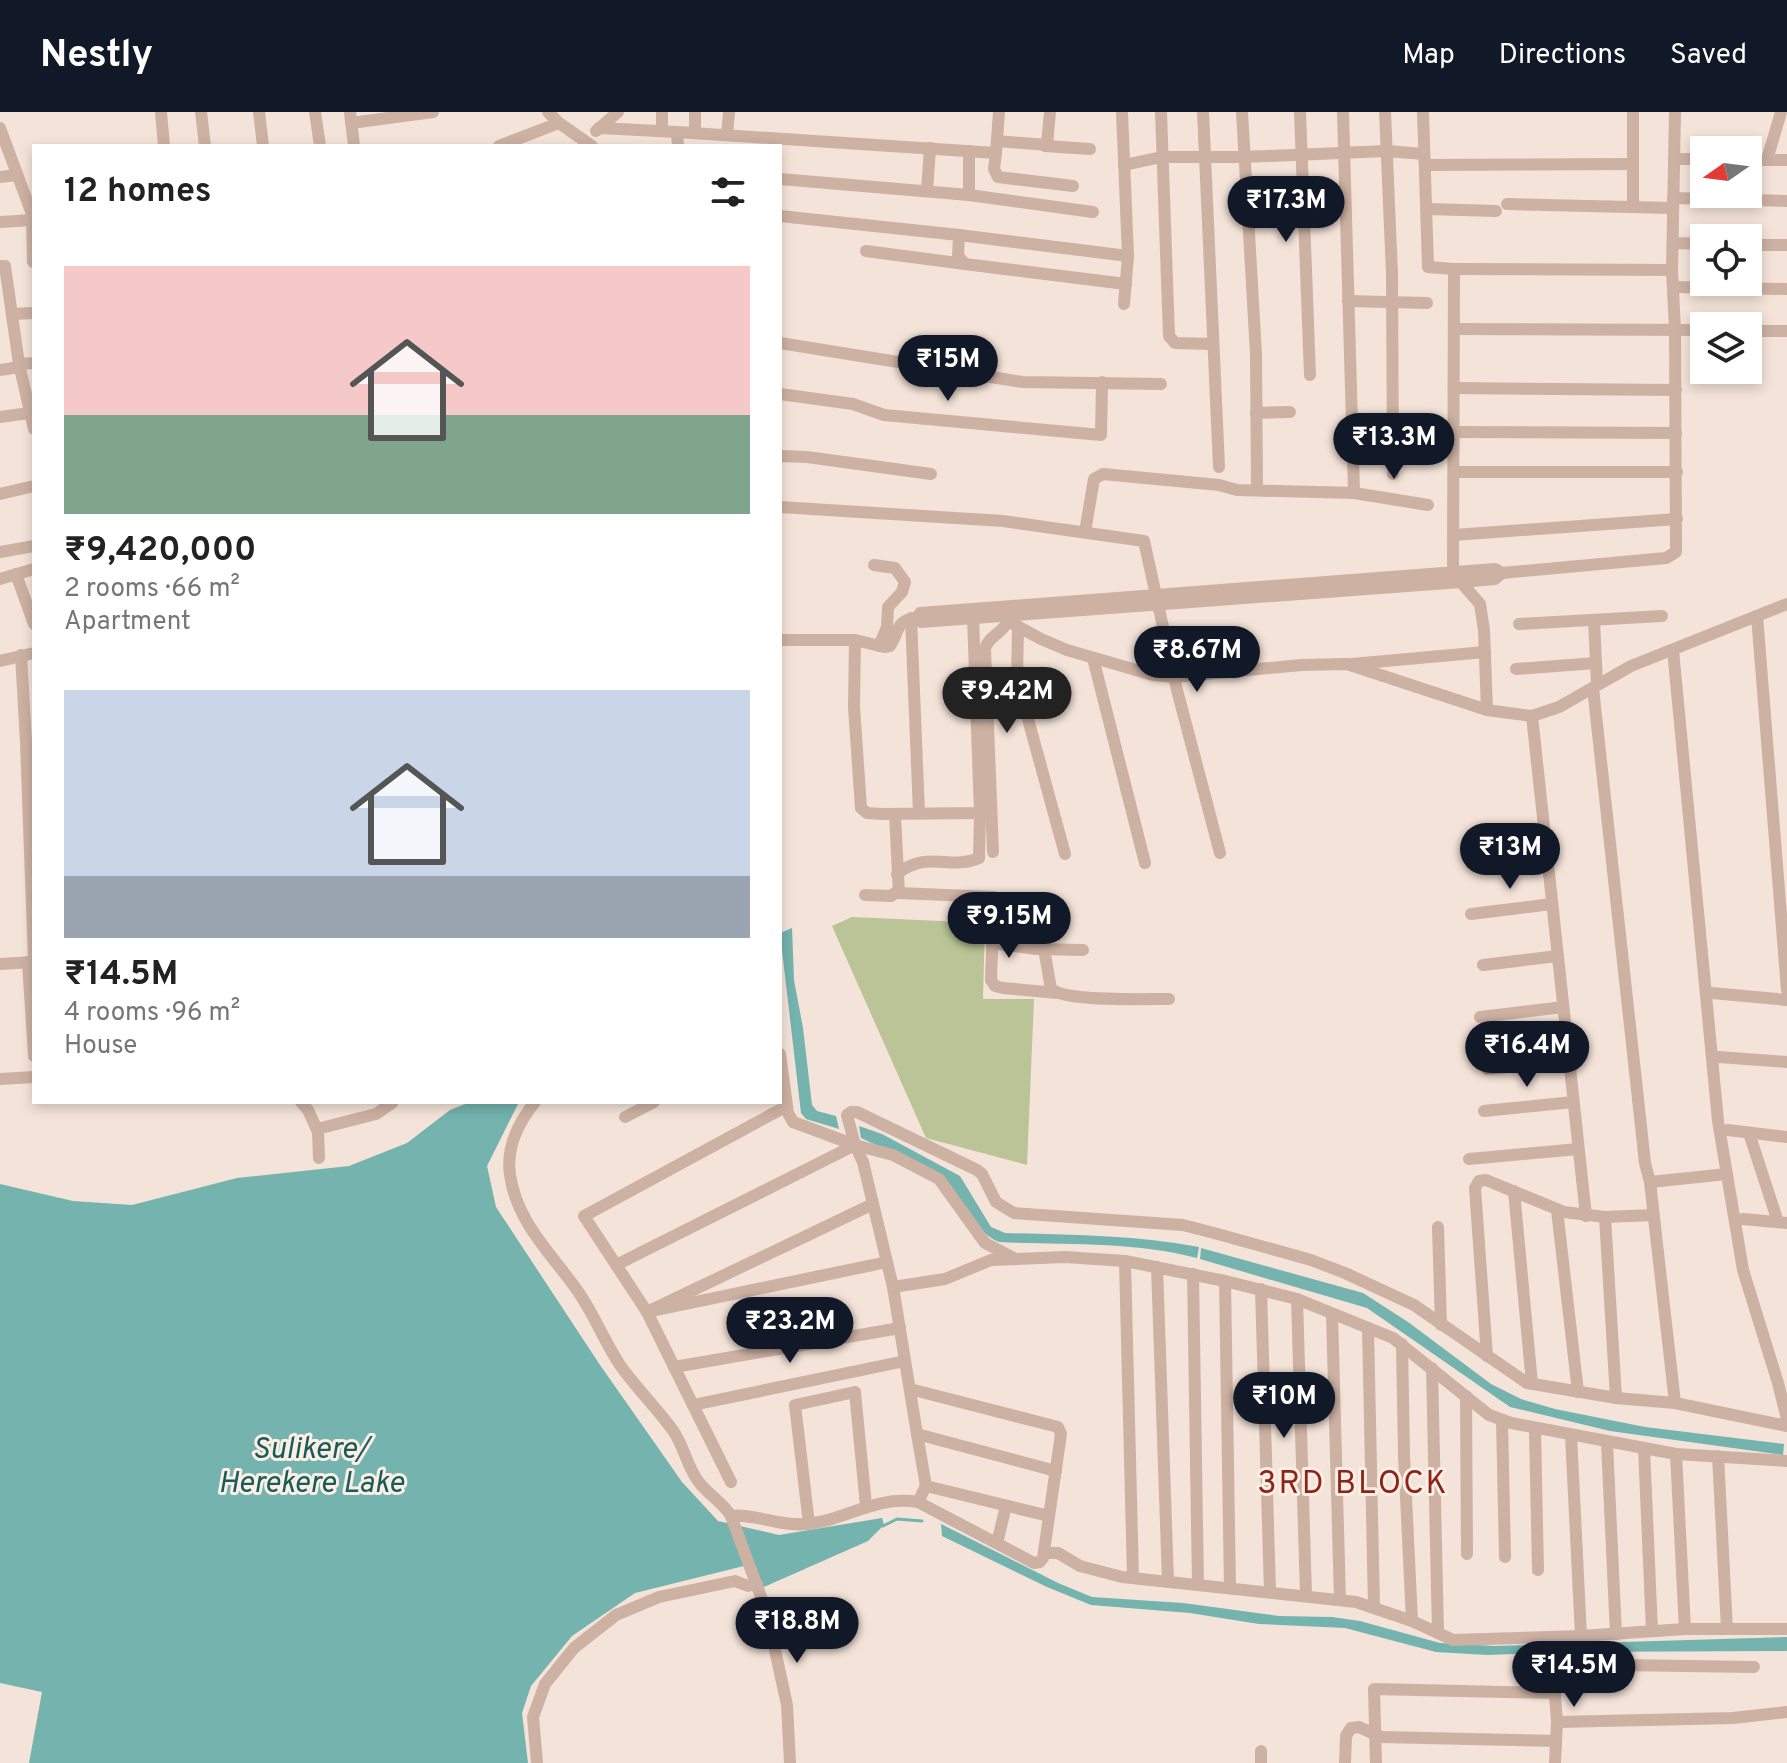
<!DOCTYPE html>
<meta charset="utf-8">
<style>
:root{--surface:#fff;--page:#f6f6f6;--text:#222;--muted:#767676;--accent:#111827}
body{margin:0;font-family:Overpass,sans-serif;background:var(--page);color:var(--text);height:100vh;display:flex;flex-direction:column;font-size:30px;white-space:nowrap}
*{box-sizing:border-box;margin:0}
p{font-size:26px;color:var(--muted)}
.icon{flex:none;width:44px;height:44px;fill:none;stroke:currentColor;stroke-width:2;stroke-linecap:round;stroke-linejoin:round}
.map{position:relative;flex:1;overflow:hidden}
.sheet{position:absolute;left:32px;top:32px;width:750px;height:960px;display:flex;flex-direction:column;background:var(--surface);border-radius:0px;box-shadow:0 4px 12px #0003}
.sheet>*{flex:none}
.needle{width:52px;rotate:256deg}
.tools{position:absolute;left:1690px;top:24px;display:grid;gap:16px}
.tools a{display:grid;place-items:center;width:72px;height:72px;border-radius:0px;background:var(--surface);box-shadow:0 4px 12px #0003;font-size:40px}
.price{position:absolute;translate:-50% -68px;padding:0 18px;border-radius:28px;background:var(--accent);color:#fff;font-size:26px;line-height:52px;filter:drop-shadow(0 2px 4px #0008)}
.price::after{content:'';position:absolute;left:50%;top:48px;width:24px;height:18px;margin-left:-12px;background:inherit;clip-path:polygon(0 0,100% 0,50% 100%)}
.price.on{background:#222;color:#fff}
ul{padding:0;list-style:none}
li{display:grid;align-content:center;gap:16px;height:424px;padding:0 32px}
li span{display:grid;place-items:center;height:248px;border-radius:0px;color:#555}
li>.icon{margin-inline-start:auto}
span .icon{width:144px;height:144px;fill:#fffc;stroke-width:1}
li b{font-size:34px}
h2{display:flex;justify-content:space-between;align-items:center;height:96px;padding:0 32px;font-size:34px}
header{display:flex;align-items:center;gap:48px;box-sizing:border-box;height:112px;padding:0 40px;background:var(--accent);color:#fff}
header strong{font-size:38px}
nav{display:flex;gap:44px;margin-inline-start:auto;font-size:28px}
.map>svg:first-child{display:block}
</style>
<header>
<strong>Nestly</strong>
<nav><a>Map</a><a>Directions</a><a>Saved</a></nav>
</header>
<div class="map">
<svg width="1787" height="1651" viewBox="0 0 1787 1651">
<rect width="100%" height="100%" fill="#f4e3d8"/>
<polygon fill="#bac497" points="852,805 985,811 983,887 1034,887 1027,1053 926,1026 832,814"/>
<g fill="#74b3ae">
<polygon points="792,816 794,868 803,916 812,993 817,999 836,1004 839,1017 806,1007 801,1001 780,821"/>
<polygon points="470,990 519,990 487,1054 496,1095 600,1253 682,1370 718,1409 779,1423 882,1406 884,1413 868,1429 764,1475 748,1453 635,1481 572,1524 531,1574 522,1601 528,1651 29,1651 42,1580 0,1571 0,1072 73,1089 132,1093 237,1066 349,1054 407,1031 450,998"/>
<path d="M859 1014 882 1022 960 1064 991 1115 1005 1121C1070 1123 1136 1123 1199 1135L1197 1146C1134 1129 1065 1133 999 1130 971 1119 963 1082 940 1063L861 1026Z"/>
<polygon points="1201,1136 1363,1181 1408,1210 1491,1272 1521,1287 1555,1297 1645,1315 1784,1332 1783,1343 1610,1319 1510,1295 1367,1196 1200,1147"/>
<polygon points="941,1412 1058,1471 1092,1485 1183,1491 1279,1504 1332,1505 1360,1509 1440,1531 1495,1534 1787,1525 1787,1539 1565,1540 1488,1543 1436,1540 1345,1516 1259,1512 1190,1501 1091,1493 1047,1475 942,1424"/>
</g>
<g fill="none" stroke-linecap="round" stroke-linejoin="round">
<polyline stroke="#74b3ae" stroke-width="3" points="883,1414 897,1407 922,1409"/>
<g stroke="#cdb1a3" stroke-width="12">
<polyline points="161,0 164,34"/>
<polyline points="201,0 205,34"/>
<polyline points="259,0 263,34"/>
<polyline points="315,0 320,34"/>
<polyline points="350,0 354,34"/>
<polyline points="548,0 559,11 592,34"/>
<polyline points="1161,0 1169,224 1175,231 1213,232"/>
<polyline points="1203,0 1219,355"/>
<polyline points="1242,0 1256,242 1257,378"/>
<polyline points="1300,0 1310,263"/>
<polyline points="1343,0 1354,381"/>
<polyline points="1385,0 1392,161 1393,362"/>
<polyline points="1423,0 1428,155 1454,157 1453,461 1480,492 1484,518 1487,598"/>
<polyline points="351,11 433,0"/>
<polyline points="0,16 32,102 33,150"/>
<polyline points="599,16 677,20 678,34"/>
<polyline points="662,18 662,0"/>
<polyline points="596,19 618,0"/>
<polyline points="677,20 996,41 999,0"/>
<polyline points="695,21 695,0"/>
<polyline points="727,23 729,0"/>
<polyline points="997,29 1047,33 1050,0"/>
<polyline points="499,34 559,11"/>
<polyline points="1045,34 1090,37"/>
<polyline points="969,39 969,83"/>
<polyline points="996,41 994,57 998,65 1073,74"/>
<polyline points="1674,47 1704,47"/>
<polyline points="1748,48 1787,48"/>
<polyline points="1767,48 1781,0"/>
<polyline points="1124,53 1162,45 1244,45 1386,39 1424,42"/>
<polyline points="1425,53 1633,52"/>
<polyline points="0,65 17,63"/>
<polyline points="780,67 969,83 1093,100"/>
<polyline points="927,79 930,36"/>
<polyline points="1673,86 1787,89"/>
<polyline points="1507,92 1673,96"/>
<polyline points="1633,95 1633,0"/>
<polyline points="1427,97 1496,99"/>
<polyline points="780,104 959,123 1128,144 1122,0"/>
<polyline points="0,110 33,108"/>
<polyline points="959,123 958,144 965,152 1126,172"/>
<polyline points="1673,131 1704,132"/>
<polyline points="1748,133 1787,133"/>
<polyline points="866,139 965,152"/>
<polyline points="0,154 5,154 19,252 34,251"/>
<polyline points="1454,157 1672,158"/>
<polyline points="1673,175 1787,177"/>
<polyline points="1348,189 1427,191"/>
<polyline points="1124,192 1128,144"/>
<polyline points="12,202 34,201"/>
<polyline points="1454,217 1704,218"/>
<polyline points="1748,219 1787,219"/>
<polyline points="780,231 1022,270 1161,272"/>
<polyline points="19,252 34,317"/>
<polyline points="0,258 20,255"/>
<polyline points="1454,276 1676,278"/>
<polyline points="780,282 853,292 884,303 1101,323 1102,270"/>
<polyline points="1256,301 1290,300"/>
<polyline points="0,305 29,301"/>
<polyline points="1454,320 1676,321"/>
<polyline points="780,344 807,345 931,362"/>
<polyline points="1454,360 1677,360"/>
<polyline points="0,382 34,374"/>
<polyline points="780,395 1003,409 1144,429 1177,578 1220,741"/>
<polyline points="1085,420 1094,367 1103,362 1219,373 1237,378 1354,381 1428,393"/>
<polyline points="1454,423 1677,407"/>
<polyline points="0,440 34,434"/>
<polyline points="874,453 895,456 905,470 902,480 888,495 887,515 879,534"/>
<polygon points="1495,457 1502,461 1495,467 1461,470 921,510 917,506 920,501"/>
<polyline points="1502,461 1666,446 1676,440 1675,218 1672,158 1675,0"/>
<polyline points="16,462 34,512"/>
<polyline points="0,467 34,457"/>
<polyline points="1004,503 1008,509 1041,527 1067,538 1153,563 1174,565 1301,553 1347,552 1487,598 1532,604 1559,595 1631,554 1787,492"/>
<polyline points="1757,504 1787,878"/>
<polyline points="911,506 919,701"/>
<polyline points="1594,508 1597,572"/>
<polyline points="1519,512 1662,504"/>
<polyline points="1018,515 1017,567 1065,742"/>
<path d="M780 528H855L884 535 890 534C900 519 895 508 917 506"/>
<polyline points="855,528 854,595 861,696 867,701 882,702 980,701 973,505"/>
<polyline points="1673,538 1718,1009 1743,1158 1778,1271 1787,1307"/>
<polyline points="21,543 26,630 34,850"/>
<polyline points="1093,546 1145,751"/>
<polyline points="0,549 34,541"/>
<polyline points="1352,552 1485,540"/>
<polyline points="1516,557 1596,551"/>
<polyline points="1593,576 1645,1051 1650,1070 1675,1291"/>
<polyline points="1532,604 1586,1104"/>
<polyline points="895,703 899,781 994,785 991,868 995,874 1003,876 1057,881"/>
<path d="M993 740 985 537C988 524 1003 521 1008 509"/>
<path d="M897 762C929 737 950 759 979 746L980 701H985"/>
<polyline points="865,783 891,784 898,779"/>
<polyline points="1471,802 1552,792"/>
<polyline points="992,831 1037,837 1083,838"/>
<path d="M1044 837 1051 877C1067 890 1145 887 1169 887"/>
<polyline points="28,850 34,944"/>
<polyline points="0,852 34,850"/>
<polyline points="1483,853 1558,844"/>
<polyline points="1712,881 1787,888"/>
<polyline points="1480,905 1563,895"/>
<polyline points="780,942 788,1001 793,1010 855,1033 863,1050 893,1175 917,1322 926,1374 918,1390"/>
<polyline points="1719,945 1787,950"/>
<polyline points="1487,957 1569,949"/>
<polyline points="0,967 34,965"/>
<polyline points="301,990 308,998 318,1020"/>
<path d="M535 990C518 1011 506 1036 510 1063 517 1111 551 1141 577 1178 594 1202 604 1229 620 1253 636 1276 657 1296 674 1320 684 1335 687 1354 698 1369 708 1383 722 1389 731 1404L767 1501 787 1593 790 1651"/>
<polyline points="787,994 584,1104 647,1200 873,1092"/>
<polyline points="1484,999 1573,990"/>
<polyline points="625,1005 654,990"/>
<polyline points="1728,1018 1787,1025"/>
<polyline points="1749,1021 1778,1110"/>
<polyline points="855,1033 847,1003 851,1000 857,1000 977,1058 982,1062 996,1090 1014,1101 1183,1113 1214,1121 1311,1148 1345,1161 1414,1193 1527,1271 1616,1286 1675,1291 1787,1314"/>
<polyline points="319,1046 318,1020 321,1016 376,1002 393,990"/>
<polyline points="1469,1047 1578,1037"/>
<polyline points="1650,1070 1727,1062"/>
<polyline points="1514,1079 1532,1272"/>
<polyline points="1557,1098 1578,1280"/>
<polyline points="1605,1105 1616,1286"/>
<polyline points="1743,1107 1787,1111"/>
<polyline points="1438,1115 1441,1213"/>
<polyline points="1125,1149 1133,1465"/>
<polyline points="616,1153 855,1033 893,1043 939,1067 985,1131 1012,1145"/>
<polyline points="1157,1155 1168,1469"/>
<polyline points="1193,1162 1198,1473"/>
<polyline points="1225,1169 1230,1476"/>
<polyline points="893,1175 945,1167 991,1148 1065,1145 1125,1149 1225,1169 1297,1187 1393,1226 1489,1303 1511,1311 1676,1342 1787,1349"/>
<polyline points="1261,1177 1270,1480"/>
<polyline points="1297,1187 1306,1483"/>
<polyline points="1332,1202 1340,1488"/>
<polyline points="1368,1216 1374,1495"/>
<polyline points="1402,1232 1404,1343 1412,1509"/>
<polyline points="1487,1244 1475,1076 1479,1069 1486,1068 1564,1100 1605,1105 1653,1103"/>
<polyline points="674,1255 900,1216"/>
<polyline points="1432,1256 1438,1521"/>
<polyline points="1466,1284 1467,1442"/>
<polyline points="693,1293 905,1249"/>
<polyline points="1502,1308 1505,1445"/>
<polyline points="1535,1318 1538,1458"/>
<polyline points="917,1322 1056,1359"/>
<polyline points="1571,1323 1581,1524"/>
<polyline points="1607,1331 1616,1522"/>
<polyline points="1644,1336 1652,1519"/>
<polyline points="1676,1342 1685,1517"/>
<polyline points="1718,1344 1727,1517"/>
<polyline points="731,1370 647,1200 887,1150"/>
<polyline points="926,1374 1049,1404"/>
<path d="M731 1404C754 1401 781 1415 807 1412 845 1409 874 1383 918 1390L1034 1451 1040 1450 1043 1446 1061 1322 1058 1315 910 1277"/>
<polyline points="809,1412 795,1293 855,1280 866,1394"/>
<polyline points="997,1431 1006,1394"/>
<polyline points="1044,1441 1058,1441 1080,1454 1122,1465 1356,1490 1412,1509 1453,1528 1581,1524 1685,1517 1787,1517"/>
<polyline points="1552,1542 1557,1610 1555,1651"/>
<polyline points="1552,1552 1754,1555"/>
<polyline points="1557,1610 1733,1606 1787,1600"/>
<polyline points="537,1651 533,1605 545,1572 574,1536 616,1503 659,1485 735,1469 748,1474 757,1472"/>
<polyline points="1261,1651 1261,1639"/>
<polyline points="1345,1651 1346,1624 1351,1616 1359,1615 1381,1625 1556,1629"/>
<polyline points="1376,1651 1374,1577 1553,1581"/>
</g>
</g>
<g text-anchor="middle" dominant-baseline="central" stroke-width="6" stroke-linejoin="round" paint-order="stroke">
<g font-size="30" font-style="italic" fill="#175c58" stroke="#fbeee5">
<text x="311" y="1338">Sulikere/<tspan x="311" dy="34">Herekere Lake</tspan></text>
</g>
<g font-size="32" letter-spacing="2" fill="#8d2417" stroke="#fbeee5">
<text x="1353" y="1373">3RD BLOCK</text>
</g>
</g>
</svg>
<div class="tools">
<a><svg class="needle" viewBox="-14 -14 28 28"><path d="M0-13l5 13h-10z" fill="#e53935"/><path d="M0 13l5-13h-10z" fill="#767676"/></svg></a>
<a><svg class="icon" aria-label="locate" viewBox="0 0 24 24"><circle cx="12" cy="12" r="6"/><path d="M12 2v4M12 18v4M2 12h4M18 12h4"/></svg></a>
<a><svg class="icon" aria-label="layers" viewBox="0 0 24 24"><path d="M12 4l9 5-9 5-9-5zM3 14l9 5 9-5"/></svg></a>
</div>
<b class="price" style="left:1286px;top:132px">₹17.3M</b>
<b class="price" style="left:948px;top:291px">₹15M</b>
<b class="price" style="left:1394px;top:369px">₹13.3M</b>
<b class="price" style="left:1197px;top:582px">₹8.67M</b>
<b class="price on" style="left:1007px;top:623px">₹9.42M</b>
<b class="price" style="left:1510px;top:779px">₹13M</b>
<b class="price" style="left:1009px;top:848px">₹9.15M</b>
<b class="price" style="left:1527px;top:977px">₹16.4M</b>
<b class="price" style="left:790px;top:1253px">₹23.2M</b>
<b class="price" style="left:1284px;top:1328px">₹10M</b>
<b class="price" style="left:797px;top:1553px">₹18.8M</b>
<b class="price" style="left:1574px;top:1597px">₹14.5M</b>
<section class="sheet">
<h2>12 homes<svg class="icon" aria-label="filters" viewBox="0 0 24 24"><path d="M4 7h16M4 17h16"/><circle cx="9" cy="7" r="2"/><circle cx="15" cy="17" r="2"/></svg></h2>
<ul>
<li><span style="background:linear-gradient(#f6c9c9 60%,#7fa58c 0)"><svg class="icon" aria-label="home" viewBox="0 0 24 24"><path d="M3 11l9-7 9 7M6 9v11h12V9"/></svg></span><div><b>₹9,420,000</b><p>2 rooms · 66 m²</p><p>Apartment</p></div></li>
<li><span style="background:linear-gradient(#c9d6e8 75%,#9aa5b1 0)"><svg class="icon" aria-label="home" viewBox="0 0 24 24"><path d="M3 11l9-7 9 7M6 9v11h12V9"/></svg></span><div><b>₹14.5M</b><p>4 rooms · 96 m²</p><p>House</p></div></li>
</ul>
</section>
</div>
